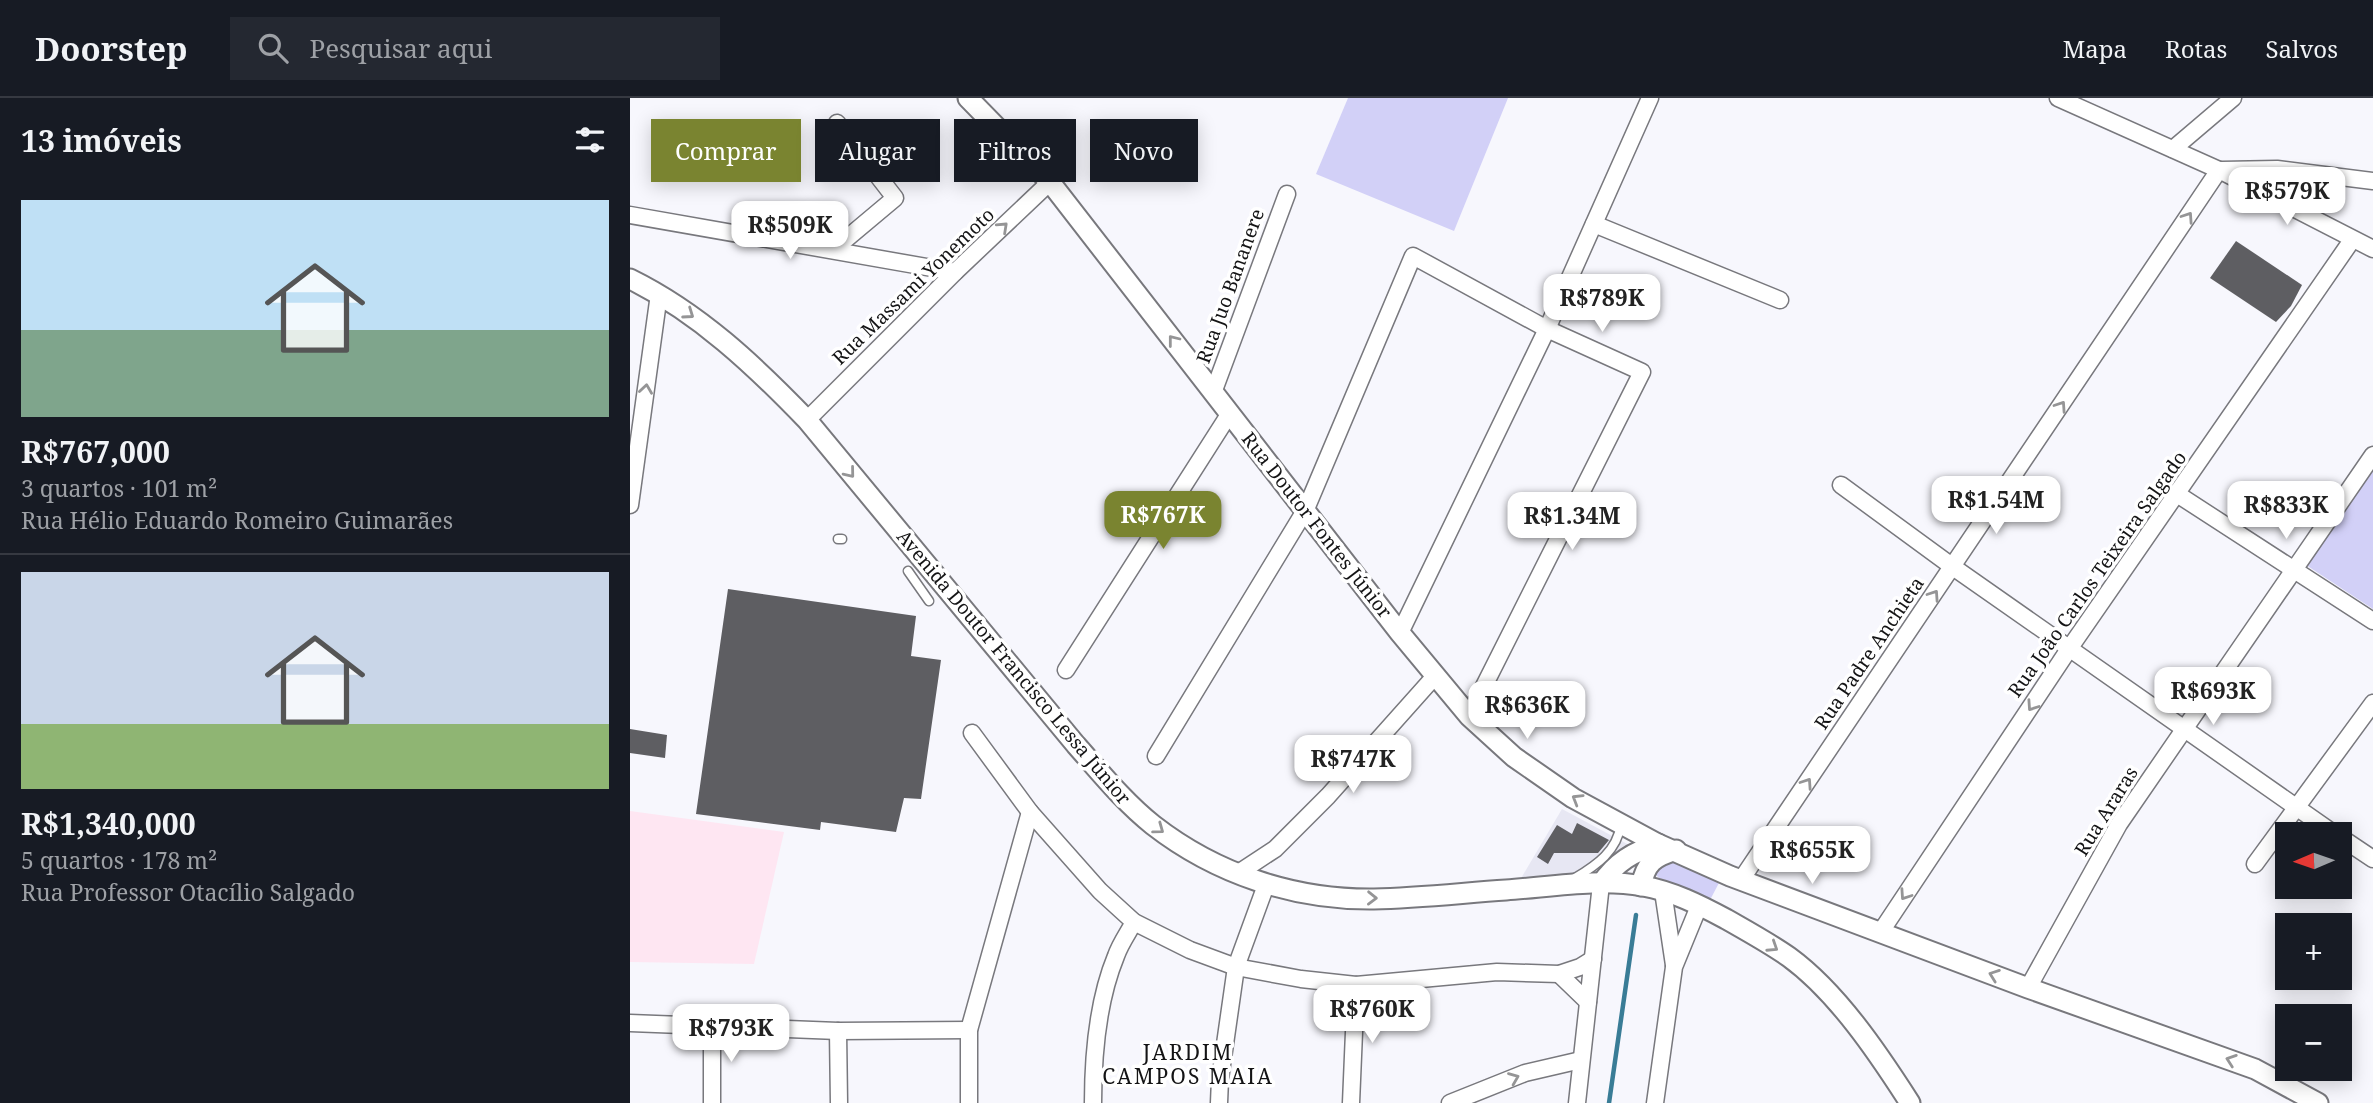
<!DOCTYPE html>
<html lang="pt">
<meta charset="utf-8">
<style>
:root{--surface:#171b24;--page:#242831;--text:#f1f3f6;--muted:#9ea1a6;--line:#363941;--accent:#7a8430}
body{margin:0;font-family:"Noto Serif",serif;background:var(--page);color:var(--text);height:100vh;display:flex;flex-direction:column;font-size:26px;white-space:nowrap}
*{box-sizing:border-box;margin:0}
p{font-size:23px;color:var(--muted)}
.icon{flex:none;width:38px;height:38px;fill:none;stroke:currentColor;stroke-width:2;stroke-linecap:round;stroke-linejoin:round}
.map{position:relative;flex:1;overflow:hidden}
.details{display:flex;flex-direction:column;background:var(--surface);width:630px}
.details>*{flex:none}
.top-card{position:absolute;left:21px;top:21px;width:665px;height:63px;display:flex;gap:14px}
.needle{width:46px;rotate:268deg}
.controls{position:absolute;left:1645px;top:724px;display:grid;gap:14px}
.controls a{display:grid;place-items:center;width:77px;height:77px;border-radius:0px;background:var(--surface);box-shadow:0 4px 18px #0003;font-size:35px}
.price{position:absolute;translate:-50% -60px;padding:0 16px;border-radius:14px;background:#fff;color:#222;font-size:23px;line-height:46px;filter:drop-shadow(0 2px 4px #0008)}
.price::after{content:'';position:absolute;left:50%;top:42px;width:21px;height:16px;margin-left:-10px;background:inherit;clip-path:polygon(0 0,100% 0,50% 100%)}
.price.selected{background:var(--accent);color:#fff}
ul{padding:0;list-style:none}
li{display:grid;align-content:center;gap:14px;height:371px;padding:0 21px}
li+li{border-top:2px solid var(--line)}
li span{display:grid;place-items:center;height:217px;border-radius:0px;color:#555}
li>.icon{margin-inline-start:auto}
span .icon{width:126px;height:126px;fill:#fffc;stroke-width:1}
li b{font-size:30px}
h2{display:flex;justify-content:space-between;align-items:center;height:84px;padding:0 21px;font-size:30px}
.chip{padding:0 24px;border-radius:0px;background:var(--surface);box-shadow:0 4px 18px #0003;font-size:24px;line-height:63px}
.chip.selected{background:var(--accent);color:#fff}
header{display:flex;align-items:center;gap:42px;box-sizing:border-box;height:98px;padding:0 35px;background:var(--surface);border-bottom:2px solid var(--line)}
header strong{font-size:33px}
nav{display:flex;gap:38px;margin-inline-start:auto;font-size:24px}
.search{width:490px;height:63px;background:var(--page);display:flex;align-items:center;gap:18px;box-sizing:border-box;padding:0 24px;border-radius:0px;color:var(--muted);font-size:26px}
main{display:flex;flex:1;min-height:0}
.map>svg:first-child{display:block}
</style>
<header>
<strong>Doorstep</strong>
<div class="search"><svg class="icon" aria-label="search" viewBox="0 0 24 24"><circle cx="10" cy="10" r="6"/><path d="M15 15l6 6"/></svg>Pesquisar aqui</div>
<nav><a>Mapa</a><a>Rotas</a><a>Salvos</a></nav>
</header>
<main>
<section class="details">
<h2>13 imóveis<svg class="icon" aria-label="filters" viewBox="0 0 24 24"><path d="M4 7h16M4 17h16"/><circle cx="9" cy="7" r="2"/><circle cx="15" cy="17" r="2"/></svg></h2>
<ul>
<li><span style="background:linear-gradient(#bfe0f5 60%,#7fa58c 0)"><svg class="icon" aria-label="home" viewBox="0 0 24 24"><path d="M3 11l9-7 9 7M6 9v11h12V9"/></svg></span><div><b>R$767,000</b><p>3 quartos · 101 m²</p><p>Rua Hélio Eduardo Romeiro Guimarães</p></div></li>
<li><span style="background:linear-gradient(#c9d6e8 70%,#8fb573 0)"><svg class="icon" aria-label="home" viewBox="0 0 24 24"><path d="M3 11l9-7 9 7M6 9v11h12V9"/></svg></span><div><b>R$1,340,000</b><p>5 quartos · 178 m²</p><p>Rua Professor Otacílio Salgado</p></div></li>
</ul>
</section>
<div class="map">
<svg width="1743" height="1005" viewBox="0 0 1743 1005">
<rect width="100%" height="100%" fill="#f7f7fd"/>
<polygon fill="#e7e7f3" points="932,711 1001,748 974,765 963,778 890,782"/>
<polygon fill="#fee6f2" points="0,713 154,734 124,866 0,864"/>
<g fill="#d2d0f7">
<polygon points="718,0 878,0 824,133 686,76"/>
<polygon points="1743,369 1743,511 1673,465"/>
<polygon points="1042,761 1091,781 1080,802 1029,780 1025,776 1025,769"/>
</g>
<g fill="none" stroke-linecap="round" stroke-linejoin="round">
<polyline stroke="#397c96" stroke-width="4.5" points="979,1005 1006,817"/>
</g>
<g fill="#5e5e62">
<polygon points="1606,143 1672,187 1661,208 1646,224 1580,180"/>
<polygon points="98,491 286,518 281,558 311,562 291,701 274,700 266,734 191,724 190,732 66,716"/>
<polygon points="0,631 37,637 35,660 0,655"/>
<polygon points="947,725 979,742 968,755 924,755 918,766 907,759 927,727 942,736"/>
</g>
<g fill="none" stroke-linecap="round" stroke-linejoin="round">
<defs>
<g id="service">
<polyline points="208,441 212,441"/>
<polyline points="278,473 299,503"/>
<path d="M945 780C967 767 987 753 991 726"/>
</g>
<g id="minor">
<polyline points="1428,0 1589,72 1743,151"/>
<polyline points="1543,51 1603,0"/>
<polyline points="1592,72 1647,71 1743,83"/>
<polyline points="0,117 325,174"/>
<polyline points="964,126 1150,202"/>
<polyline points="203,152 265,100 207,25"/>
<polyline points="583,295 657,96"/>
<polyline points="177,322 325,174 420,84"/>
<polyline points="1211,387 1323,469 1706,737"/>
<polyline points="1547,396 1743,523"/>
<polyline points="0,407 29,196"/>
<polyline points="770,535 917,231 1020,0"/>
<polyline points="436,572 600,315"/>
<polyline points="342,635 400,714 470,793 504,824 560,852 606,869 671,881 726,887 867,874 929,876 950,869 963,861"/>
<polyline points="526,658 676,411 783,158 917,231 1012,274 839,618"/>
<polyline points="1710,739 1743,761"/>
<polyline points="1625,766 1743,605"/>
<polyline points="607,776 645,751 698,698 805,578"/>
<polyline points="1111,782 1589,72"/>
<polyline points="1033,793 1044,867"/>
<polyline points="1250,835 1439,551 1722,142"/>
<polyline points="929,876 958,904"/>
<polyline points="1398,890 1489,726 1743,357"/>
<polyline points="0,925 208,933 339,932"/>
<polyline points="82,927 82,1005"/>
<polyline points="208,933 209,1005"/>
<polyline points="339,1005 339,932 400,714"/>
<path d="M463 1005C463 957 467 904 486 858 490 846 498 835 504 824"/>
<polyline points="589,1005 590,981 606,869 636,787"/>
<polyline points="721,1005 726,887"/>
<polyline points="820,1005 895,975 951,962"/>
<polyline points="947,1005 971,786"/>
<polyline points="1025,1005 1044,869 1069,808"/>
</g>
<g id="tertiary">
<polyline points="338,0 420,84 770,535 839,618 884,659 943,700 1028,746 1100,778 1398,890 1625,971 1688,1005"/>
<path d="M0 181C69 215 124 267 177 322L446 647C470 674 494 704 523 727 586 776 664 802 744 801 788 800 832 795 876 792 920 789 969 780 1013 788 1042 793 1070 807 1096 821 1117 833 1139 845 1159 859 1207 894 1248 955 1280 1005"/>
<path d="M971 786C986 764 1003 754 1028 746"/>
<path d="M1011 788C1016 764 1024 759 1046 752"/>
</g>
</defs>
<use href="#service" stroke="#78787d" stroke-width="11"/>
<use href="#minor" stroke="#78787d" stroke-width="19"/>
<use href="#tertiary" stroke="#78787d" stroke-width="23"/>
<use href="#service" stroke="#fff" stroke-width="8"/>
<use href="#minor" stroke="#fff" stroke-width="16"/>
<use href="#tertiary" stroke="#fff" stroke-width="19"/>
</g>
<defs><path id="oneway-chevron" d="M-2-3.5L2.5 0L-2 3.5" fill="none" stroke-width="1.6" stroke-linecap="round" stroke-linejoin="round" transform="scale(1.75)"/></defs>
<g stroke="#959596">
<use href="#oneway-chevron" transform="translate(1558 119) rotate(-56)"/>
<use href="#oneway-chevron" transform="translate(373 129) rotate(-43)"/>
<use href="#oneway-chevron" transform="translate(59 216) rotate(35)"/>
<use href="#oneway-chevron" transform="translate(543 242) rotate(-128)"/>
<use href="#oneway-chevron" transform="translate(16 291) rotate(-82)"/>
<use href="#oneway-chevron" transform="translate(1431 308) rotate(-56)"/>
<use href="#oneway-chevron" transform="translate(220 375) rotate(51)"/>
<use href="#oneway-chevron" transform="translate(1304 497) rotate(-56)"/>
<use href="#oneway-chevron" transform="translate(1402 608) rotate(124)"/>
<use href="#oneway-chevron" transform="translate(1177 685) rotate(-56)"/>
<use href="#oneway-chevron" transform="translate(947 701) rotate(-149)"/>
<use href="#oneway-chevron" transform="translate(529 731) rotate(36)"/>
<use href="#oneway-chevron" transform="translate(1275 797) rotate(124)"/>
<use href="#oneway-chevron" transform="translate(742 800) rotate(1)"/>
<use href="#oneway-chevron" transform="translate(1143 849) rotate(33)"/>
<use href="#oneway-chevron" transform="translate(1364 877) rotate(-160)"/>
<use href="#oneway-chevron" transform="translate(1601 962) rotate(-161)"/>
<use href="#oneway-chevron" transform="translate(884 980) rotate(-22)"/>
</g>
<g text-anchor="middle" dominant-baseline="central" stroke-width="7" stroke-linejoin="round" paint-order="stroke">
<g font-size="19" fill="#141415" stroke="#fff">
<text transform="translate(283 188) rotate(-44)">Rua Massami Yonemoto</text>
<text transform="translate(600 188) rotate(-70)">Rua Juo Bananere</text>
<text transform="translate(687 427) rotate(52)">Rua Doutor Fontes Júnior</text>
<text transform="translate(1467 476) rotate(-55)">Rua João Carlos Teixeira Salgado</text>
<text transform="translate(1239 555) rotate(-56)">Rua Padre Anchieta</text>
<text transform="translate(384 569) rotate(50)">Avenida Doutor Francisco Lessa Júnior</text>
<text transform="translate(1476 713) rotate(-58)">Rua Araras</text>
</g>
<g font-size="21" letter-spacing="2" fill="#141415" stroke="#fff">
<text x="558" y="954">JARDIM<tspan x="558" dy="24">CAMPOS MAIA</tspan></text>
</g>
</g>
</svg>
<div class="controls">
<a><svg class="needle" viewBox="-14 -14 28 28"><path d="M0-13l5 13h-10z" fill="#e53935"/><path d="M0 13l5-13h-10z" fill="#9ea1a6"/></svg></a>
<a>+</a>
<a>−</a>
</div>
<b class="price" style="left:1657px;top:129px">R$579K</b>
<b class="price" style="left:160px;top:163px">R$509K</b>
<b class="price" style="left:972px;top:236px">R$789K</b>
<b class="price" style="left:1366px;top:438px">R$1.54M</b>
<b class="price" style="left:1656px;top:443px">R$833K</b>
<b class="price selected" style="left:533px;top:453px">R$767K</b>
<b class="price" style="left:942px;top:454px">R$1.34M</b>
<b class="price" style="left:1583px;top:629px">R$693K</b>
<b class="price" style="left:897px;top:643px">R$636K</b>
<b class="price" style="left:723px;top:697px">R$747K</b>
<b class="price" style="left:1182px;top:788px">R$655K</b>
<b class="price" style="left:742px;top:947px">R$760K</b>
<b class="price" style="left:101px;top:966px">R$793K</b>
<div class="top-card">
<a class="chip selected">Comprar</a>
<a class="chip">Alugar</a>
<a class="chip">Filtros</a>
<a class="chip">Novo</a>
</div>
</div>
</main>
